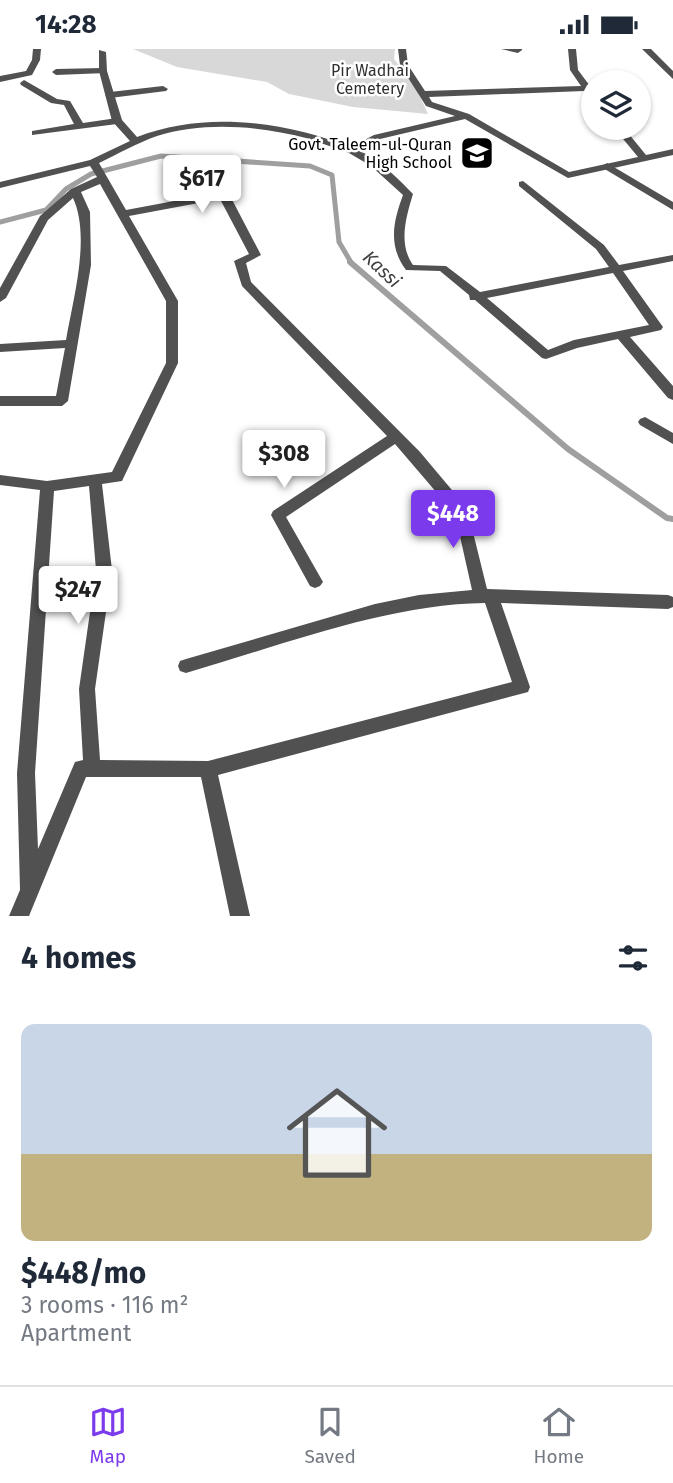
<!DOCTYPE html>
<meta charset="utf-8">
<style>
:root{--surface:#fff;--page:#f2f2f3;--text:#1f2937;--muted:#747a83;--line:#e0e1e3;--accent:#7c3aed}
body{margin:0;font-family:"Fira Sans",sans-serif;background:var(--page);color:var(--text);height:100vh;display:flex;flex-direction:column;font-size:26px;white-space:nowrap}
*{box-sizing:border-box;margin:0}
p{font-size:23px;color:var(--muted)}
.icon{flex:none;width:38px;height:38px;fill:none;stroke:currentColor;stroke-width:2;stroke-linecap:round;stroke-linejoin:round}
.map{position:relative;height:867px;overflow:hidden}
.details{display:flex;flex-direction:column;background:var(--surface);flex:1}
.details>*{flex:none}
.buttons{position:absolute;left:581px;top:21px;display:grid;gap:14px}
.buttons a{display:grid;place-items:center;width:70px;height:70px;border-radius:50%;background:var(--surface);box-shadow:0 2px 5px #0004;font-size:35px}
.price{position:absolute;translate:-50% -60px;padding:0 16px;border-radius:7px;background:#fff;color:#222;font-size:23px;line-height:46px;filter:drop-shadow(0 2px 4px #0008)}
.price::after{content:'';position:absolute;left:50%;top:42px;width:21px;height:16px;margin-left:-10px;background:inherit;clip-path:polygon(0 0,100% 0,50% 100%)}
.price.selected{background:var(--accent);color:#fff}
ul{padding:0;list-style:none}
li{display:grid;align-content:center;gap:14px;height:371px;padding:0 21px}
li span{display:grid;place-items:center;height:217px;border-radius:14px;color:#555}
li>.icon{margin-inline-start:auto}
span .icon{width:126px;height:126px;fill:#fffc;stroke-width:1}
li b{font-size:30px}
h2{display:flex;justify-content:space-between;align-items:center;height:84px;padding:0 21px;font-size:30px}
.status{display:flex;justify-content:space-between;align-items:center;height:49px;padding:0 35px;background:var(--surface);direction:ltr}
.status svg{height:19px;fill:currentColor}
.tab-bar{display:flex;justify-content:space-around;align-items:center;height:98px;border-top:2px solid var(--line);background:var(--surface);font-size:19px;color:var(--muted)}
.tab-bar a{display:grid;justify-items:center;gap:4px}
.tab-bar .selected{color:var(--accent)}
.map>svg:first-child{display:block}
</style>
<div class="status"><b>14:28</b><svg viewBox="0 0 49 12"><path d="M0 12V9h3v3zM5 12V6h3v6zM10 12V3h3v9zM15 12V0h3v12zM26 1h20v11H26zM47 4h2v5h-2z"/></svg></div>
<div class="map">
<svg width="673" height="867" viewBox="0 0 673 867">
<rect width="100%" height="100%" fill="#fff"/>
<polygon fill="#d8d8d8" points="133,0 395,0 394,10 415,37 428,65 353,58 289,45 267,33 177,18"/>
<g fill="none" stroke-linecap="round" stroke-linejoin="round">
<polyline stroke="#9f9f9f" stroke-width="5" points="0,173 46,161 66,140 91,125 161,107 310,117 332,126 339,193 352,215"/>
<polyline stroke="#9f9f9f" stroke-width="6" points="350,213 568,400 667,469 673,470"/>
<g fill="#515151" fill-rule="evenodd">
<polygon points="33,0 41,0 40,11 32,26 0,33 0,27 26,22 32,11"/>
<polygon points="103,19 107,22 106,24 56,26 52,23 56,20"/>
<polygon points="24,31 57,50 70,52 83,74 117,69 122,72 117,75 32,86 32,82 74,75 64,56 51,54 21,36 20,34"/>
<polygon points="163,37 168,40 166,42 110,49 105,46 110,43"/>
<path d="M349 100C368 99 400 131 413 145 406 168 398 195 413 216L446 217 480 243 609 218 596 200 519 137V133L523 132 604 196 619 216 673 206V212L623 222 663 278 661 281 630 288 673 337V351L668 349 618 290 577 299 546 310 542 309 475 251H470L469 246 440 222 406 221C388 197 393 173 403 146L371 117 349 104ZM613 224 649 276 574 291 548 301 487 249Z"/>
<polygon points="607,114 673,153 673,161 603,119 602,117"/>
<polygon points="645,368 673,384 673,395 640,376 638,373 640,370"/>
</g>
<g fill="#515151" fill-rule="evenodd">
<path d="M398 0H406L408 16 425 42 581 37 570 21 568 0H576L578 21 593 41V50L590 49 584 42 429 48 432 53 469 65 569 123 638 108 614 79H624L646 106 673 100V106L568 129 465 70 380 90 352 105C337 100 322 94 306 89 260 77 204 72 157 87 137 94 118 105 99 114L126 161 217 144 207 122 216 120 261 206 246 214 251 233 420 403 467 459 487 540 668 546 673 548V558L668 560 501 554 530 638 528 643 218 726 250 867H230L201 728H86L29 867H9L20 841 17 724 40 441 0 436V426L47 432 112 423 166 314V252L100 135 81 143 90 163 91 216 68 352 62 357H0V347H56L65 299 0 303V295L66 291C73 250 91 188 73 149L48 171 6 249 0 253V239L40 167 71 140 97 128 90 117 0 139V133L90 111 130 92 112 72 99 22V1L106 3 107 22 122 71 137 88C206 61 284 73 351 98L374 86 455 67 426 57 400 16ZM220 150 249 205 234 212 242 237 387 387 273 462 271 466 310 537 315 539 320 537 323 533 286 468 395 395 455 465 472 541 419 546 375 555 186 610 180 612 178 617 180 622 186 624C280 597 387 555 485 554L512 633 208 712 100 711 95 640 112 521 102 435 122 432 178 314V252L129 167ZM89 437 96 521 79 640 83 711 75 713 38 800 35 724 54 442Z"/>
<polygon points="501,0 522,0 522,1 518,4"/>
<polygon points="642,0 651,0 673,22 673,30"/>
</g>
</g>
<defs>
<symbol id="school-square" viewBox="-11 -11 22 22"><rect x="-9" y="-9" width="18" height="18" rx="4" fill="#000" stroke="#fff"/><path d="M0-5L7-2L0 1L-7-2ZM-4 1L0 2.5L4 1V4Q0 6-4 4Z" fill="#fff"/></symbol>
</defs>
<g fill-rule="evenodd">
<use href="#school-square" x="458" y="85" width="38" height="38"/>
</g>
<g text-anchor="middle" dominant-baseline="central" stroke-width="5" stroke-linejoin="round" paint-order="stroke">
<g font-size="16" fill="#2f2f2f" stroke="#fff">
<text x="370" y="21">Pir Wadhai<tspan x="370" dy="18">Cemetery</tspan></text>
</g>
<g font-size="16" fill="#000" stroke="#fff" text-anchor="end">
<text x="452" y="95">Govt. Taleem-ul-Quran<tspan x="452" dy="18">High School</tspan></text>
</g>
<g font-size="19" font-style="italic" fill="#404040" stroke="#fff">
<text transform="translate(382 220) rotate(43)">Kassi</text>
</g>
</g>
</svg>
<div class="buttons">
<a><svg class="icon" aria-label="layers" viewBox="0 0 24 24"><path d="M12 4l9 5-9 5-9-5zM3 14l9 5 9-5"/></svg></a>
</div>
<b class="price" style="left:202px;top:166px">$617</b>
<b class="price" style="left:284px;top:441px">$308</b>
<b class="price selected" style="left:453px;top:501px">$448</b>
<b class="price" style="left:78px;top:577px">$247</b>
</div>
<section class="details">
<h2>4 homes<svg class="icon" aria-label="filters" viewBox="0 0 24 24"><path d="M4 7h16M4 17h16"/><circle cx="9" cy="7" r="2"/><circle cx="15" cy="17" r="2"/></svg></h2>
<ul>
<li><span style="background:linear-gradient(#c9d6e8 60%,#c2b280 0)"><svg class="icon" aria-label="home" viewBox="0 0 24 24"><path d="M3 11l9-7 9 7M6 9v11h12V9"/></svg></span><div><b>$448/mo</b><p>3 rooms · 116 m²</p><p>Apartment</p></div></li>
</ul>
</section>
<nav class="tab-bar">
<a class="selected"><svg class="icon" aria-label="map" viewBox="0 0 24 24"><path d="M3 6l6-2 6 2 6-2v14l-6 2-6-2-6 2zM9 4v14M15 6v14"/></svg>Map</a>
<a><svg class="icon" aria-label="saved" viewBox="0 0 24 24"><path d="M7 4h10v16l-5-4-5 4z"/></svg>Saved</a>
<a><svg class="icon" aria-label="home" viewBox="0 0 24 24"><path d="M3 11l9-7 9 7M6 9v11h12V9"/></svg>Home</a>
</nav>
